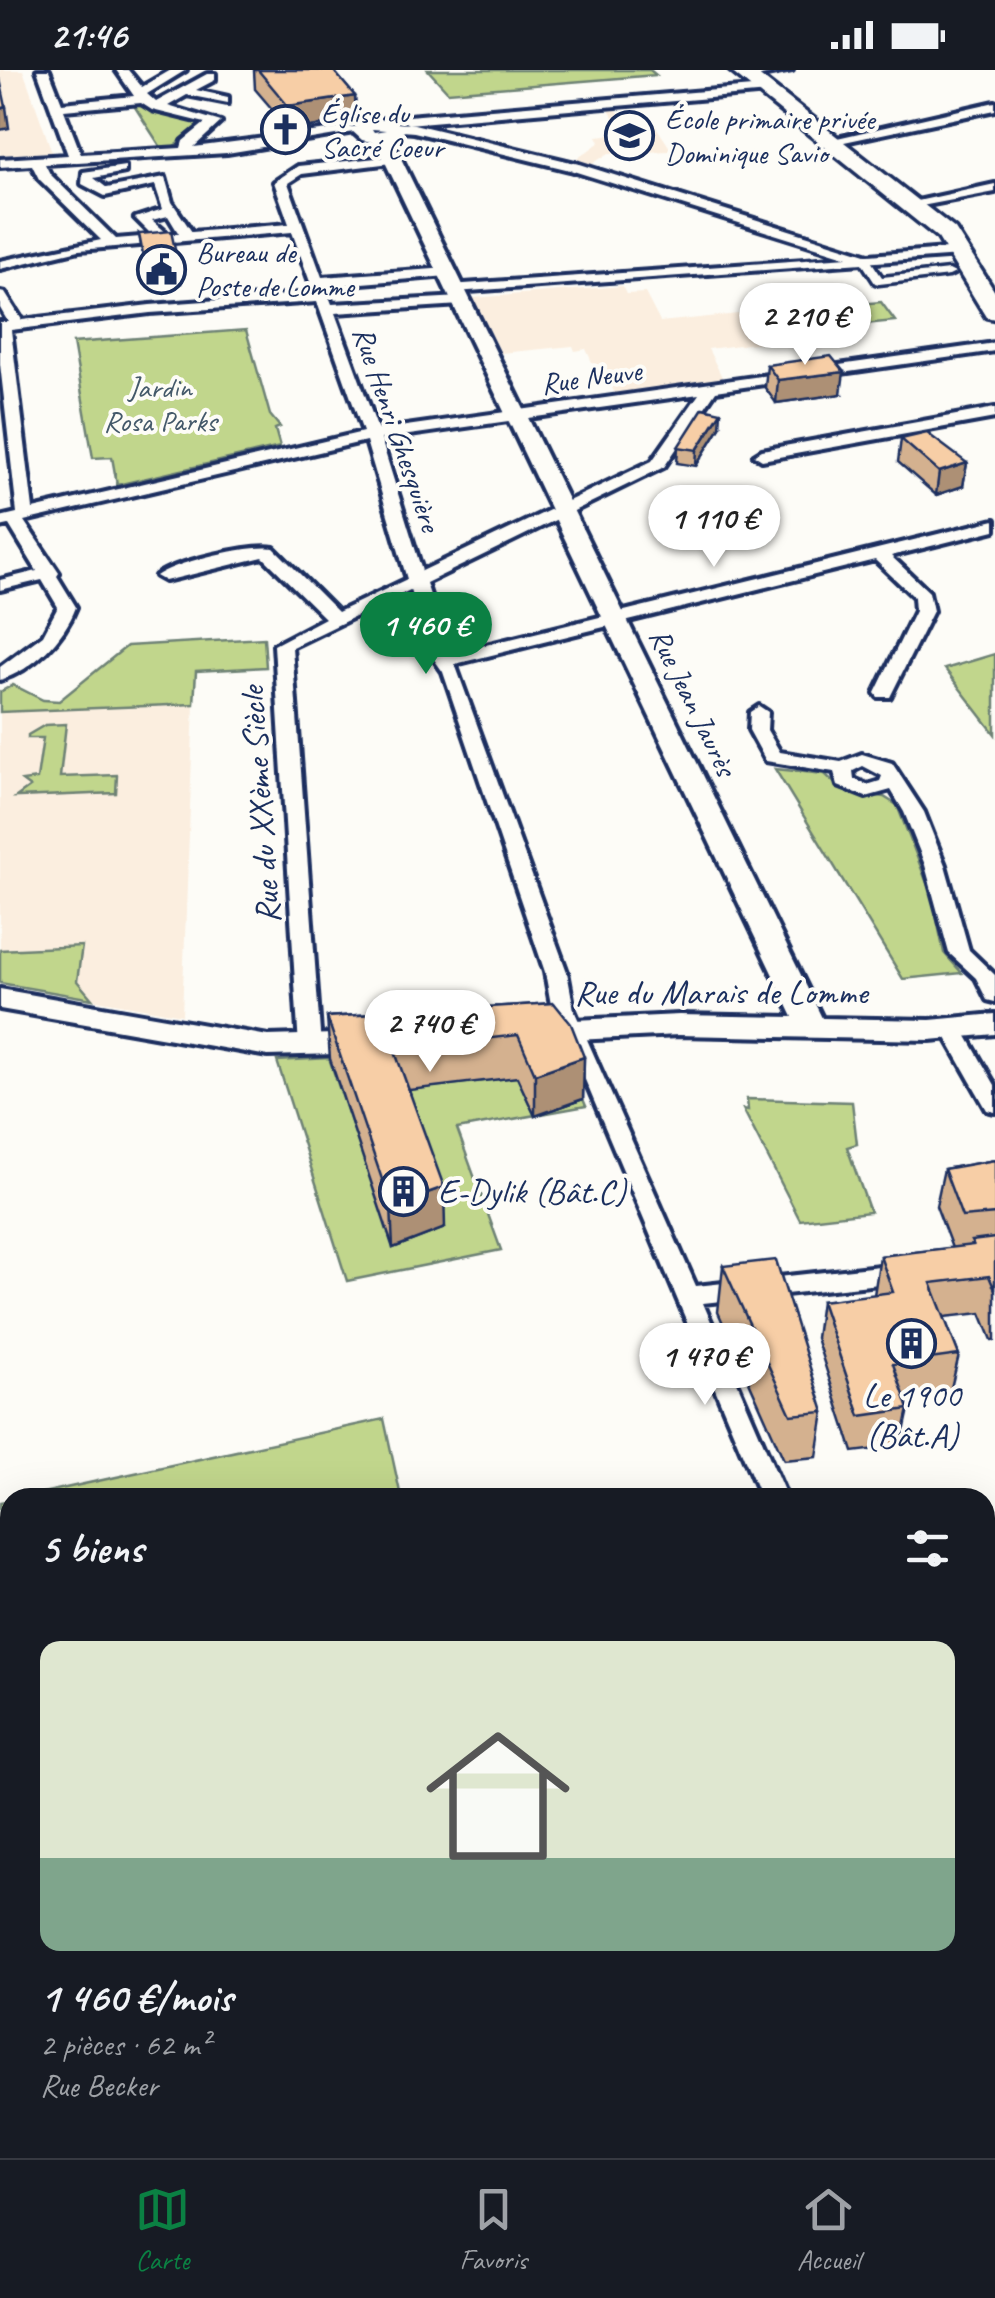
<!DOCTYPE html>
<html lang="fr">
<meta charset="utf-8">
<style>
:root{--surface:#171b24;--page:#242831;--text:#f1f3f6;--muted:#9ea1a6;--line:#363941;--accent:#0b8043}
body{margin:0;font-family:Caveat,sans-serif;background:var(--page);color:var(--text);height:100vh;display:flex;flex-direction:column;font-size:38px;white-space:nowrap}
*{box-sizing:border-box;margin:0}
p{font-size:32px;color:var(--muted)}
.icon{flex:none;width:55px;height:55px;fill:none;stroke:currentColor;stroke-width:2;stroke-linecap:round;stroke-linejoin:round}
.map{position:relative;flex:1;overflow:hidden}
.side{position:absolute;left:0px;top:1418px;width:995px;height:672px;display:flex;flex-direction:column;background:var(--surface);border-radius:30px 30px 0 0;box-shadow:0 10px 40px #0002}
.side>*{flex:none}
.price{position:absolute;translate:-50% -85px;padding:0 22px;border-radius:35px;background:#fff;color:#222;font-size:32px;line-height:65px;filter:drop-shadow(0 2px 5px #0008)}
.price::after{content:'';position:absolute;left:50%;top:60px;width:30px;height:22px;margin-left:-15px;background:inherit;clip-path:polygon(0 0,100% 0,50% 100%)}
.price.selected{background:var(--accent);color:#fff}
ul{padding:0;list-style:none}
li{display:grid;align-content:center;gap:20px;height:530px;padding:0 40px}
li+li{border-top:2px solid var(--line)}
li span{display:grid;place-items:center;height:310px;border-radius:20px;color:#555}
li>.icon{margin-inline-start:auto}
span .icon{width:180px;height:180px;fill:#fffc;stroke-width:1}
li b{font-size:42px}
h2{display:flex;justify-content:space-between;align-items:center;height:120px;padding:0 40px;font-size:42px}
.status{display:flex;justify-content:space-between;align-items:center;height:70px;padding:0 50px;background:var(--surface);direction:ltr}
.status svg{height:28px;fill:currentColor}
.tab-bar{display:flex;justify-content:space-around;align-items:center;height:140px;border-top:2px solid var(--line);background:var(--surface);font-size:28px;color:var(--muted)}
.tab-bar a{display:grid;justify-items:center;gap:5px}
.tab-bar .selected{color:var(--accent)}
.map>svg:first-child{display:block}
</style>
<div class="status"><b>21:46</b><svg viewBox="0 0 49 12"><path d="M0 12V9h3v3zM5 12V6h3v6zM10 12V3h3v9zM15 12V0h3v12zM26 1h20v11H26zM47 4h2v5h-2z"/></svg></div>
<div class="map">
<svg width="995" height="2088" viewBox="0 0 995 2088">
<rect width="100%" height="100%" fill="#fdfcf7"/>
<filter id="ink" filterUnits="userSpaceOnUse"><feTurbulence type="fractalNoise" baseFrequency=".01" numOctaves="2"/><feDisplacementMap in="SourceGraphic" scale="20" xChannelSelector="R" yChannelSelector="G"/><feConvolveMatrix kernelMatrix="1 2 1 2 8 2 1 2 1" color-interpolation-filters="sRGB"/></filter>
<g filter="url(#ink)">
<g fill="#fbeedf">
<polygon points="0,0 23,0 52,82 0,85"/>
<polygon points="607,37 615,37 628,57 655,55 672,81 609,83 589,96 574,91 600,72 597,66 623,63"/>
<polygon points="622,216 626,224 645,223 660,252 748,243 764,272 708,279 723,309 615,324 609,311 601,312 586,279 575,281 573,276 501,283 473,228"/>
<polygon points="194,634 182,945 0,913 0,642"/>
</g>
<g fill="#c1d68c" stroke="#6e8275" stroke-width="2.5">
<polygon points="428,0 650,0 656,5 448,22"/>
<polygon points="133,34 203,52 205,55 174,76 162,79"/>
<polygon points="881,232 895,251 824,258 811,238"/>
<polygon points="246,260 270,345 280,357 275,359 280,377 117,415 112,387 93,388 73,273"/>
<polygon points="264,568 266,597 196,601 194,634 0,642 0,622 13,615 43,630 59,631 127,576"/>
<polygon points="995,584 995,664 945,599"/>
<polygon points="66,654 60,707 117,705 116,723 16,727 30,717 22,711 37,709 43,668 28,668 28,665 45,655"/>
<polygon points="775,699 825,704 842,720 884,727 897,735 932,826 944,883 962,903 903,909"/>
<polygon points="82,876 77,911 92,929 0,913 0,880"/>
<polygon points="329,988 361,1081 396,1021 517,1007 535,1046 583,1029 586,1036 457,1059 501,1180 347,1211 277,991"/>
<polygon points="747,1029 852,1032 857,1074 847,1077 870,1142 800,1150 743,1039 748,1040"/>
<polygon points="384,1349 401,1427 24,1427"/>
<polygon points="10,1431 10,1598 0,1601 0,1433"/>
<polygon points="0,1802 10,1808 10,1932 0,1935"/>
</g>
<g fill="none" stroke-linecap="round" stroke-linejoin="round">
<defs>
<g id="pedestrian">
<polygon points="861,188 869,188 882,207 949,200 955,203 949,206 879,214 875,213 860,190"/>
<polygon points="995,1571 995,1589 985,1591 985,1573"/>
<polygon points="985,1604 993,1607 995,1612 995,1644 987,1641 985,1636"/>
<polygon points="255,2080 281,2080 282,2088 256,2088"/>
<polygon points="427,2080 476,2080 472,2088 423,2088"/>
<polygon points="663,2080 689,2080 692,2088 666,2088"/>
</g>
<g id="minor">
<path d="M37 0H49L62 33 134 26 116 0H128L142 17 171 0H186L147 24 156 32 207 4H215V10L196 20 228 27V33L187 25 168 36 221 52 194 77 360 56 366 60 227 83 45 94 50 104 116 169 153 166 135 148 163 139 155 115 105 126 82 114 83 102 125 96V102L94 108 107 118 165 107 172 132 192 162 289 154 274 112 298 96 396 86 398 89 391 93 302 104 288 113 322 207 448 198 455 202 448 206 325 216 332 234 461 227 468 231 461 235 335 243 378 360 995 273V281L716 321 664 397 426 513 449 584 995 450V460L891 486 929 522 933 541 890 627H878L875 623 915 541 914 527 875 490 455 594 567 902 574 940 696 1216 907 1193 916 1196 919 1202 916 1208 907 1211 703 1233 787 1428H761L578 993 552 940 545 902 443 602 429 582 410 520 292 577 321 977 310 984 299 977 274 575 325 548 263 487 165 511 156 506C174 492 251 474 274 478L338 542 407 509 366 371 24 451 59 503 57 506 76 537C64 569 33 600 0 610V597L43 565 58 537 42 510 0 520V510L37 501 9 455 0 457V447L17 443 0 294V252H8L0 238V222L5 223 22 250 150 235 314 223 292 162 79 180 0 199V191L101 170 39 109 32 95 0 97V89L68 85ZM141 33 152 40 205 53 183 71 181 78 81 84 64 40ZM168 146 179 164H168L152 150ZM317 232 363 362 33 439 11 260 150 243ZM699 324 652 391 422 501 381 369Z"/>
<polygon points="756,0 792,0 745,9 739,5"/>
<polygon points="764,16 768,17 768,23 408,54 402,50 408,46"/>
<polygon points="995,32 995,40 830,75 824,71"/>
<polygon points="395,53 414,54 579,94 869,185 960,178 967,182 960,186 455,222 450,221 450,215 848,187 570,100 414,62 390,60 389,57"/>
<polygon points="995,114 995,122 911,138 904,134"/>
<polygon points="995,338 995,348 762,390 754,385 762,380"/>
<path d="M759 636 768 642 767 660 780 682 841 692 862 684 892 693 924 742 945 795 969 880 995 905V932L987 930 976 908 949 883 925 795 904 742 891 720 866 727 838 716 834 702 766 691 749 660 750 642ZM863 696 882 706 880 711 867 715 854 709 853 701Z"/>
<polygon points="952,952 960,954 995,1015 995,1042 987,1040 941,959"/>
<polygon points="995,1644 995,1670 985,1673 985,1647"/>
<polygon points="10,1707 10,1733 0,1734 0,1708"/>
<polygon points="10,1943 10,1975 0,1978 0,1946"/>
<polygon points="599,2080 631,2080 634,2088 602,2088"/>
</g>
<g id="tertiary">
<path d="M368 49 394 50 406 60 392 70 822 948 930 950 995 944V964L930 970 679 965 533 972 523 969 519 962 523 955 533 952 679 945 793 947 376 73 362 70 351 60ZM372 59 386 60 374 62Z"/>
<polygon points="0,919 268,966 368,963 378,966 383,973 378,980 368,983 268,986 0,939"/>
</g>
<polygon id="primary" points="729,0 752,0 955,159 995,222 995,249 986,247 938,168"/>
</defs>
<use href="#pedestrian" stroke="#1b2f5e" stroke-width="7"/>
<use href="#minor" stroke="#1b2f5e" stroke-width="8"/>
<use href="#tertiary" stroke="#1b2f5e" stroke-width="8"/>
<use href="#primary" stroke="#1b2f5e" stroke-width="7"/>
<use href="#pedestrian" fill="#fdfcf7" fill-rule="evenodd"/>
<use href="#minor" fill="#fdfcf7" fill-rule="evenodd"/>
<use href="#tertiary" fill="#fdfcf7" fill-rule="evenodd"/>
<use href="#primary" fill="#fdfcf7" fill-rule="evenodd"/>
</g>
<g fill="#d4b18f" stroke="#1b2f5e" stroke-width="2.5">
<polygon points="254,0 333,0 355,26 356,50 290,60 255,19"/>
<polygon points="139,164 179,198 181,213 148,215"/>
<polygon points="767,295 841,324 776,333 765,318"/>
<polygon points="720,357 696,396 677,393 678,377"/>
<polygon points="901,369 967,393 963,416 936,425 898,392"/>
<polygon points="554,933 584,987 583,1029 535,1046 517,1007 409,1020 445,1158 393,1178 330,989 327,947"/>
<polygon points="995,1090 995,1270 992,1270 981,1243 944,1247 959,1285 950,1322 905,1328 909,1339 901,1376 853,1382 816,1268 821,1231 874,1225 880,1186 952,1178 936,1136 944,1099"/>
<polygon points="723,1196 824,1342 817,1387 784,1390 718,1242"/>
<polygon points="708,2080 985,2080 995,2088 711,2088"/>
</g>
<g fill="#ad9074" stroke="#1b2f5e" stroke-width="2.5">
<polygon points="355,26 356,50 290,60 288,36"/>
<polygon points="6,37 9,58 0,60 0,39"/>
<polygon points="844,302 841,324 776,333 778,310"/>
<polygon points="721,342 720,357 696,396 697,380"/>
<polygon points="967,393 963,416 936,425 939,402"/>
<polygon points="584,987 583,1029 535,1046 535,1004"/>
<polygon points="444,1117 445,1158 393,1178 391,1136"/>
</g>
<g fill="#f7cea6" stroke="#1b2f5e" stroke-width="2.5">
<polygon points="258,0 333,0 355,26 288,36"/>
<polygon points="0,9 6,37 0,39"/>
<polygon points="171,161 179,198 146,201 139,164"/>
<polygon points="831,286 844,302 778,310 767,295"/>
<polygon points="703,338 721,342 697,380 678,377"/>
<polygon points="927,363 967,393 939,402 901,369"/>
<polygon points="554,933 571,954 584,987 535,1004 518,965 394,979 444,1117 391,1136 327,947"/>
<polygon points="995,1090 995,1144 962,1147 944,1099"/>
<polygon points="995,1168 995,1220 989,1206 931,1213 959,1285 893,1294 909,1339 860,1346 821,1231 893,1222 880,1186 973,1175 971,1171"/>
<polygon points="776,1190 824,1342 791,1345 723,1196"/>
<polygon points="985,2025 995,2047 995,2088 724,2088 722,2080 985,2080"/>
</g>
</g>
<defs>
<symbol id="church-ring" viewBox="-11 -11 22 22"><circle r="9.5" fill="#fdfcf7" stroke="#1b2f5e" stroke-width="1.5"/><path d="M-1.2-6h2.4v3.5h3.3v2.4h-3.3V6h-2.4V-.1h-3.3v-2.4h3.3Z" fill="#1b2f5e"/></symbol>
<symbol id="school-ring" viewBox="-11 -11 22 22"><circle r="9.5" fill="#fdfcf7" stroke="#1b2f5e" stroke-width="1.5"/><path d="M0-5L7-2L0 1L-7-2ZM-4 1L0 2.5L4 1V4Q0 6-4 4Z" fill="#1b2f5e"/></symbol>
<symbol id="civic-ring" viewBox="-11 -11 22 22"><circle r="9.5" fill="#fdfcf7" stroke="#1b2f5e" stroke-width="1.5"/><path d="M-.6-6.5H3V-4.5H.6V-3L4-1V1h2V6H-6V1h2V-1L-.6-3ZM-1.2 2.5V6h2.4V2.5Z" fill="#1b2f5e"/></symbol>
<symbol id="building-ring" viewBox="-11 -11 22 22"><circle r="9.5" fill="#fdfcf7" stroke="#1b2f5e" stroke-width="1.5"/><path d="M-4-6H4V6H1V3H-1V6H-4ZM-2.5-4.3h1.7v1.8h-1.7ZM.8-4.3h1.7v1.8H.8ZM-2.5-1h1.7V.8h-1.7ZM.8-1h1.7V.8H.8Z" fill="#1b2f5e"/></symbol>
</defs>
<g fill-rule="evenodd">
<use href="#church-ring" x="258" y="32" width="55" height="55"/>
<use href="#school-ring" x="602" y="38" width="55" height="55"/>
<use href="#civic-ring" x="134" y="172" width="55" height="55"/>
<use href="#building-ring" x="376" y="1094" width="55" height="55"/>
<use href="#building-ring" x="884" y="1246" width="55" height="55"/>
</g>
<g text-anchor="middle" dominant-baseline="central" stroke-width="8" stroke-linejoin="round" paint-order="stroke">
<g font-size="30" fill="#1b2f5e" stroke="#fdfcf7" text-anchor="start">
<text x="321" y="43">Église du<tspan x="321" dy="34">Sacré Coeur</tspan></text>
<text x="665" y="49">École primaire privée<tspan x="665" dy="34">Dominique Savio</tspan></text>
<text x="196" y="182">Bureau de<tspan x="196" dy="34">Poste de Lomme</tspan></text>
</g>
<g font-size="30" fill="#1b2f5e" stroke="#fdfcf7">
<text transform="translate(591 307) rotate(-8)">Rue Neuve</text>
<text transform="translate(397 359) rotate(71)">Rue Henri Ghesquière</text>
<text transform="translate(693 632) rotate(64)">Rue Jean Jaurès</text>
</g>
<g font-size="30" fill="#44596a" stroke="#fdfcf7">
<text x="160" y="317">Jardin<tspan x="160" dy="34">Rosa Parks</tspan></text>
</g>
<g font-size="35" fill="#1b2f5e" stroke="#fdfcf7">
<text transform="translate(260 735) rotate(-94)">Rue du XXème Siècle</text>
<text x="721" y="922">Rue du Marais de Lomme</text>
</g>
<g font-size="35" fill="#1b2f5e" stroke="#fdfcf7" text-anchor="start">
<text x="438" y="1121">E-Dylik (Bât.C)</text>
<text x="912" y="1325" text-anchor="middle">Le 1900<tspan x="912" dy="40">(Bât.A)</tspan></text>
</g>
</g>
</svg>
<b class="price" style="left:805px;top:298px">2 210 €</b>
<b class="price" style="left:714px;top:500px">1 110 €</b>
<b class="price selected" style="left:426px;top:607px">1 460 €</b>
<b class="price" style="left:430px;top:1005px">2 740 €</b>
<b class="price" style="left:705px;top:1338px">1 470 €</b>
<section class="side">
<h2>5 biens<svg class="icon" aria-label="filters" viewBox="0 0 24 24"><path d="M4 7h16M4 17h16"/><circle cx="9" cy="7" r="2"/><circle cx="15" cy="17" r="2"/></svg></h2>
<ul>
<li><span style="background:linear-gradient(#dfe7d0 70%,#7fa58c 0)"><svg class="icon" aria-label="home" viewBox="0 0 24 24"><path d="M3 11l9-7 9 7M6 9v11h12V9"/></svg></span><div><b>1 460 €/mois</b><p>2 pièces · 62 m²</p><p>Rue Becker</p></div></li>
</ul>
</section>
</div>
<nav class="tab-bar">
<a class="selected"><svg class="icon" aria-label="map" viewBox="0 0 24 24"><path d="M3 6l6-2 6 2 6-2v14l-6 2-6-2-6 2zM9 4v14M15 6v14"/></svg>Carte</a>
<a><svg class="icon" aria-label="saved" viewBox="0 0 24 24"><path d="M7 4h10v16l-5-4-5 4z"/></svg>Favoris</a>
<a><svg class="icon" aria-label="home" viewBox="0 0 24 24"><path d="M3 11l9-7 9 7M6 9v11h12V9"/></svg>Accueil</a>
</nav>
